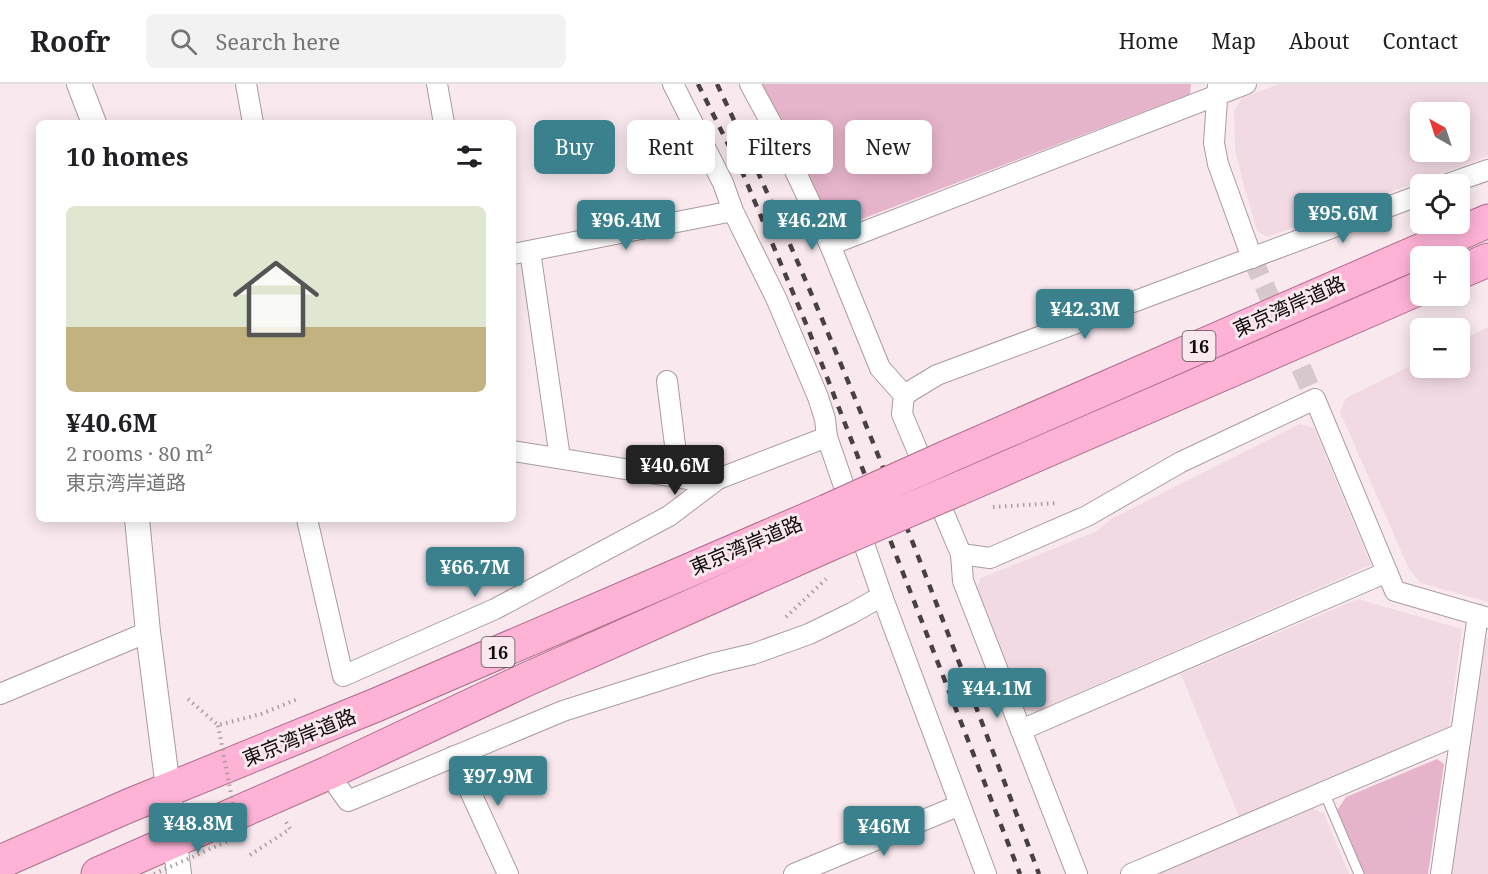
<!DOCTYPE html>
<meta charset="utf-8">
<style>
:root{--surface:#fff;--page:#f2f2f2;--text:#202124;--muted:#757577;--line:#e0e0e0;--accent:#3b818d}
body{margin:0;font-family:"Noto Serif","Noto Sans JP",serif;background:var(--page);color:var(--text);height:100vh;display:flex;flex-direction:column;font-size:22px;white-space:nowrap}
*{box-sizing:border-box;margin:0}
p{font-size:20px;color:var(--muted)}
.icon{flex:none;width:33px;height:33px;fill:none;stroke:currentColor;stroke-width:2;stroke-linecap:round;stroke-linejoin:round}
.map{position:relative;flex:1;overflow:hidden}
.side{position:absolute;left:36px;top:36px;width:480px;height:402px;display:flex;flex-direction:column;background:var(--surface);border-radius:9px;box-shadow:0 3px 15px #0003}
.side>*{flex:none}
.guide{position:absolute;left:534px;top:36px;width:570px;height:54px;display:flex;gap:12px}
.needle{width:39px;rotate:321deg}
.fabs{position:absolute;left:1410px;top:18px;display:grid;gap:12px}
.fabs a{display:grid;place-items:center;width:60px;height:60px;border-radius:9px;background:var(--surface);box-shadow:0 3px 15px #0003;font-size:30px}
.price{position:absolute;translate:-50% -51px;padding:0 14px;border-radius:6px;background:var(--accent);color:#fff;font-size:20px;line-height:39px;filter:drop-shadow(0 2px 3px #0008)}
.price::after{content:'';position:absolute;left:50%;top:36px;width:18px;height:14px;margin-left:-9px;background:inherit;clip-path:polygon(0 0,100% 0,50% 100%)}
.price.active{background:#222;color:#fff}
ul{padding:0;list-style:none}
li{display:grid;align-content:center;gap:12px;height:318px;padding:0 30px}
li span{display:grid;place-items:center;height:186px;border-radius:9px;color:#555}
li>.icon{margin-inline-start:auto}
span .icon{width:108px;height:108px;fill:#fffc;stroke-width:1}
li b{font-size:26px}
h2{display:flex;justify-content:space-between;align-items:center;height:72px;padding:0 30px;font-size:26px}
.tag{padding:0 21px;border-radius:9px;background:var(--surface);box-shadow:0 3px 15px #0003;font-size:21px;line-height:54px}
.tag.active{background:var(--accent);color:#fff}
header{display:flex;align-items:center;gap:36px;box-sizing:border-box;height:84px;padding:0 30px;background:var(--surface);border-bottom:2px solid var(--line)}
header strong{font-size:28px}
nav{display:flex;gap:33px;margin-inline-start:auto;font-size:21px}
.search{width:420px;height:54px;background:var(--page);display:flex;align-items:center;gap:15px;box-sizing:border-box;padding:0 21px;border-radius:9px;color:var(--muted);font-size:22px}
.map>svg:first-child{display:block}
</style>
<header>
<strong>Roofr</strong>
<div class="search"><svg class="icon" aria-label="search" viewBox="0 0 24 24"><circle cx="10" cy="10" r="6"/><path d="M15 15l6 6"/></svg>Search here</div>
<nav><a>Home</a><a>Map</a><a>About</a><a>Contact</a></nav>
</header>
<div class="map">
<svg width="1488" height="790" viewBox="0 0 1488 790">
<rect width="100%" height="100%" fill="#f9e9ef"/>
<g fill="#f2dae4" fill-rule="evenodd">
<path d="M1279 0H1488V72L1267 153 1257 147 1242 95 1235 64 1234 27 1242 14ZM1420 28H1460V68H1420Z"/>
<polygon points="1488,243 1488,518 1421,499 1409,485 1340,328 1346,314 1420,277 1420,284 1460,284 1460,257"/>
<polygon points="1299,340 1314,344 1371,481 1035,628 1023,626 977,504 981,494 1097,447 1111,435"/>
<polygon points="1358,515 1462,545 1449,643 1239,733 1181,590"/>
<polygon points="1488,553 1488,790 1451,790 1479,562"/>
<polygon points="1313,724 1324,730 1349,790 1155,790"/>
</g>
<g fill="#e6b4ca">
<polygon points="758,0 1191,0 1190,10 833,146"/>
<polygon points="1437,675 1444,680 1428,790 1364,790 1336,728 1346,713"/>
</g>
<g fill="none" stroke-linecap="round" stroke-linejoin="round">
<polyline stroke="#d6c8cd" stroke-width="20" stroke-dasharray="20 10" stroke-linecap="butt" points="1252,174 1315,315"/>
<defs>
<polyline id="service" points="1324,708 1359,790"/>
<g id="minor">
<polyline points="246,0 253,39"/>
<polyline points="437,0 444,39"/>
<polyline points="673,0 723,99 733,127 776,214 818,313 825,335 827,353 882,512 986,790"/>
<polyline points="750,0 781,57 830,161 880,284 904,311 902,330 961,470 963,497 1077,790"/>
<polyline points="1218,1 1214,59 1218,80 1252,174"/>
<polyline points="1448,100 1488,86"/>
<polyline points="830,161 1246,0"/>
<polyline points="530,167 560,374"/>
<polyline points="513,170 733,127"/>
<polyline points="667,297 679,393"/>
<polyline points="904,311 937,291 1420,111"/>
<polyline points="513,367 693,396 718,395 827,353"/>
<polyline points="307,435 343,592 495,525 669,432 718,395"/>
<polyline points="961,470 990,474 1087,432 1181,378 1315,315 1395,507 1488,534"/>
<polyline points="0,610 148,548"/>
<polyline points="1021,646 1387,488"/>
<polyline points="454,672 508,790"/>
<polyline points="328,689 348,717 563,627 711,580 753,570 809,550 852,529 882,512"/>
<polyline points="794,790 960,721"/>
<polyline points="1131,790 1460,650"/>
<polyline points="1441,790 1478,531"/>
</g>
<g id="tertiary">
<polyline points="79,0 94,39"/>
<polyline points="137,435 148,548 179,790"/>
</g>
<g id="trunk">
<polyline points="1460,188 1488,176"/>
<polyline points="947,373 1488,137"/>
<polyline points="958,405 1420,204"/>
<polyline points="0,778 128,722 376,621 827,427"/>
<polyline points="98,790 328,689 525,596 837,457"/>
</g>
</defs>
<use href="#service" stroke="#aa9ba1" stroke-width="11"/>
<use href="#minor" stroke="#aa9ba1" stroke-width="22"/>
<use href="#tertiary" stroke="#aa9ba1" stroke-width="26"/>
<use href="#trunk" stroke="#aa6b88" stroke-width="35"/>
<g stroke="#a99da1" stroke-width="4" stroke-dasharray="1.5 4.5" stroke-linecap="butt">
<polyline points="993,423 1057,419"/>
<polyline points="786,533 826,495"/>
<polyline points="188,615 218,641 261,630 298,615"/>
<polyline points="250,771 290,745 286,738"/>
</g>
<use href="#service" stroke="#fff" stroke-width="9"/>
<use href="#minor" stroke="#fff" stroke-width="20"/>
<use href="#tertiary" stroke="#fff" stroke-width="24"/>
<use href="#trunk" stroke="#feb2d6" stroke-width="33"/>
<g stroke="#484043" stroke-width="4.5" stroke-dasharray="8 8" stroke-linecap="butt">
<polyline points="698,0 744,92 809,247 1020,790"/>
<path d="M717 0C839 257 939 524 1039 790"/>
</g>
<defs>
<g id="trunk-bridge">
<polyline points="827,427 947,373"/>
<polyline points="837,457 958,405"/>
</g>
</defs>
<use href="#trunk-bridge" stroke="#aa6b88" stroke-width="35" stroke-linecap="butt"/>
<polyline stroke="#a99da1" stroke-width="4" stroke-dasharray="1.5 4.5" stroke-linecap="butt" points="154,790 239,752 218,641"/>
<use href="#trunk-bridge" stroke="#feb2d6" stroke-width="33"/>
</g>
<g text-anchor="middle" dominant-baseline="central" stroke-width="6" stroke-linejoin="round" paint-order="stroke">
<g fill="#f9e9ef" stroke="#554d50" stroke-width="1.5">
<rect x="1182.5" y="247" width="33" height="30" rx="4.5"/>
<rect x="481.5" y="553" width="33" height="30" rx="4.5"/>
</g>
<g font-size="18" font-weight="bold" fill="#0f0a0c">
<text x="1199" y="262">16</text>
<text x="498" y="568">16</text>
</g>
<g font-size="20" fill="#0f0a0c" stroke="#f9e9ef">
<text transform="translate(1289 222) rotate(-24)">東京湾岸道路</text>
<text transform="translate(746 461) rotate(-23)">東京湾岸道路</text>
<text transform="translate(299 653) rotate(-22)">東京湾岸道路</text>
</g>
</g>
</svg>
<div class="fabs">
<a><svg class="needle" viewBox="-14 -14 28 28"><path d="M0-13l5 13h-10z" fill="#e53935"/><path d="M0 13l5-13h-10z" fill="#757577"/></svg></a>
<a><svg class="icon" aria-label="locate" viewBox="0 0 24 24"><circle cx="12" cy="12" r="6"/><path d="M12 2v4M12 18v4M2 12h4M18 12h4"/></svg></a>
<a>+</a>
<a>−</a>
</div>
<b class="price" style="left:1343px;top:160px">¥95.6M</b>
<b class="price" style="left:626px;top:167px">¥96.4M</b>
<b class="price" style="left:812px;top:167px">¥46.2M</b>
<b class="price" style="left:1085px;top:256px">¥42.3M</b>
<b class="price active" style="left:675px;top:412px">¥40.6M</b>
<b class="price" style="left:475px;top:514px">¥66.7M</b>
<b class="price" style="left:997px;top:635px">¥44.1M</b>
<b class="price" style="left:498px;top:723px">¥97.9M</b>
<b class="price" style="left:198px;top:770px">¥48.8M</b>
<b class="price" style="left:884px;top:773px">¥46M</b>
<div class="guide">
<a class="tag active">Buy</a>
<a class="tag">Rent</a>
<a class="tag">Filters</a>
<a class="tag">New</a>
</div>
<section class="side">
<h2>10 homes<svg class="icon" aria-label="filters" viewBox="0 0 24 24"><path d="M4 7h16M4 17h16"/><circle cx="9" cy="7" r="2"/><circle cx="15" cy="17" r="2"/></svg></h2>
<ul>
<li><span style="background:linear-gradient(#dfe7d0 65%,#c2b280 0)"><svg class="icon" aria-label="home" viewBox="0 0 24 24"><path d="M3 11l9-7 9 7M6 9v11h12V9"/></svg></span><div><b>¥40.6M</b><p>2 rooms · 80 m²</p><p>東京湾岸道路</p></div></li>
</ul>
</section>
</div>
